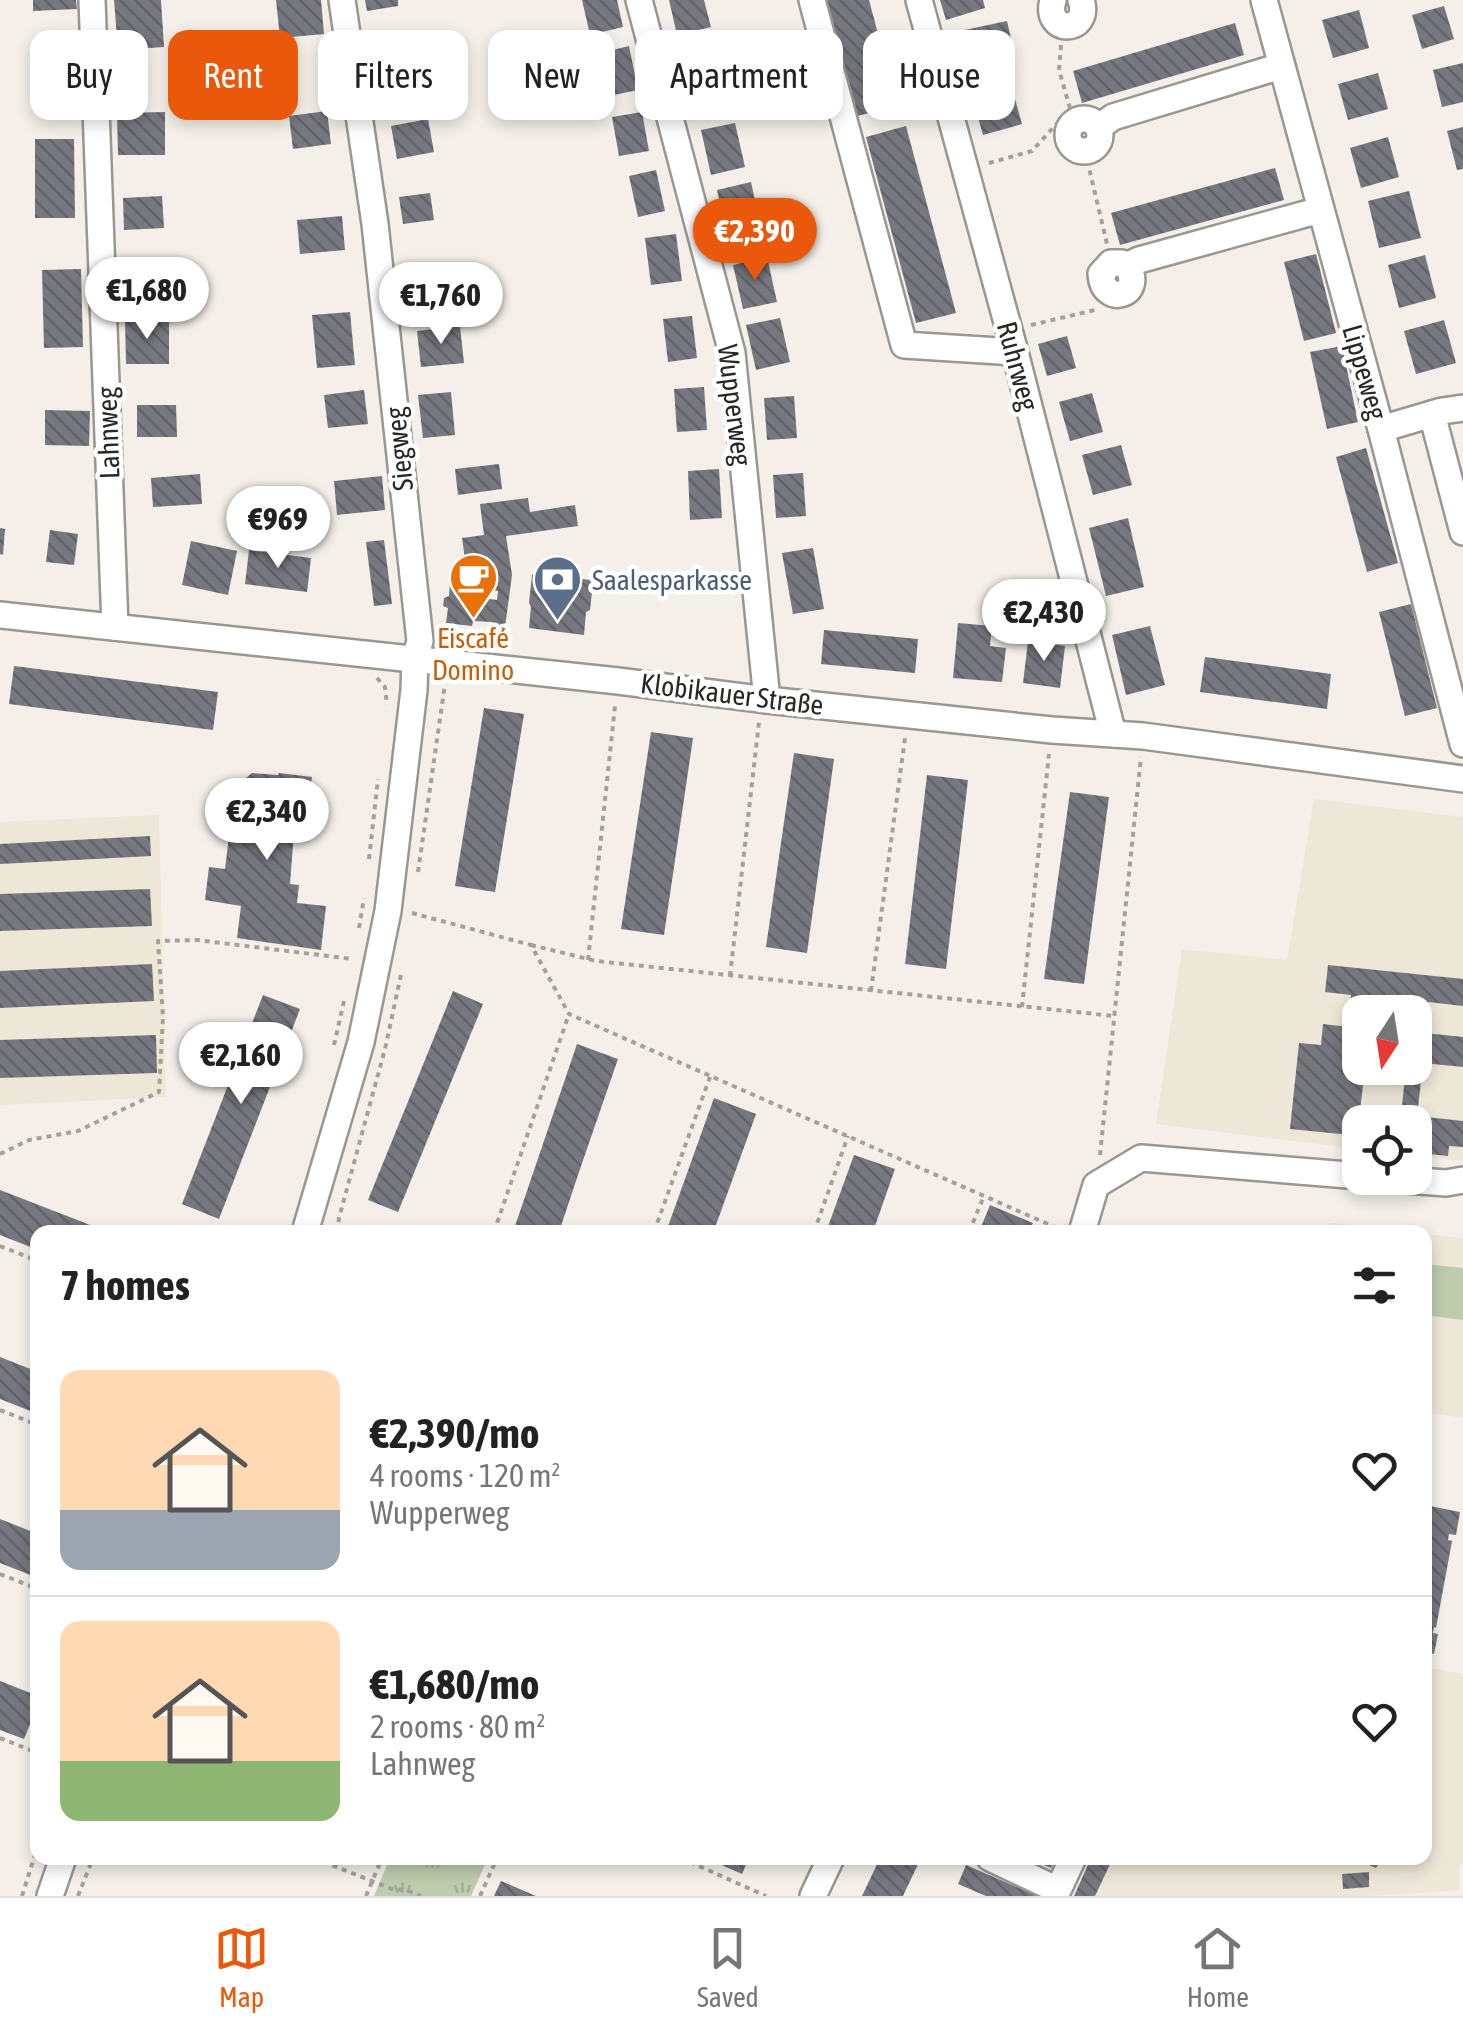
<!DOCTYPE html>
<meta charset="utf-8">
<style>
:root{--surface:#fff;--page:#f2f2f2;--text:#222;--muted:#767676;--line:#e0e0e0;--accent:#ea580c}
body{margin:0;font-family:"Asap Condensed",sans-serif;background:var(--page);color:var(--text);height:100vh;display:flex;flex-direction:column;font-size:38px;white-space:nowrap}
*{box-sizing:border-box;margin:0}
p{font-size:32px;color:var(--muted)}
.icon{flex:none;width:55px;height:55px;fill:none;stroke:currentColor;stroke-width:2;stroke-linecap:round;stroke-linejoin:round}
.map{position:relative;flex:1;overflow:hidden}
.panel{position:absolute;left:30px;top:1225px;width:1402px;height:640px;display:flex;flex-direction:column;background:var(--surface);border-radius:20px;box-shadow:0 5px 15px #0003}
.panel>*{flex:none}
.banner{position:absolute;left:30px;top:30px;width:1405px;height:90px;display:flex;gap:20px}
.needle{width:65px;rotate:192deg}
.tools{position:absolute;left:1342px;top:995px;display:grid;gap:20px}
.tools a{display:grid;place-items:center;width:90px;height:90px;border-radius:20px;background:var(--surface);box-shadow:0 5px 15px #0003;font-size:50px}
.price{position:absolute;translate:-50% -85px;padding:0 22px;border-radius:35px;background:#fff;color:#222;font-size:32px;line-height:65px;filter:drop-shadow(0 2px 5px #0008)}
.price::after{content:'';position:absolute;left:50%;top:60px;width:30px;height:22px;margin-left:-15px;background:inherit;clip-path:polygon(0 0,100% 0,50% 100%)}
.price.current{background:var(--accent);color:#fff}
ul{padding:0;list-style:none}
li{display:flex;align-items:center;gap:30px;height:250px;padding:0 30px}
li+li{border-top:2px solid var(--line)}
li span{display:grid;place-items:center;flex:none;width:280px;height:200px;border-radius:20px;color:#555}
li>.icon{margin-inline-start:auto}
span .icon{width:120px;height:120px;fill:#fffc;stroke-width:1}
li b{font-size:42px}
h2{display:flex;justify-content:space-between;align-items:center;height:120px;padding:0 30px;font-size:42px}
.chip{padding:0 35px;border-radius:20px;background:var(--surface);box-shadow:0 5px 15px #0003;font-size:35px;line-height:90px}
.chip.current{background:var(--accent);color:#fff}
.dock{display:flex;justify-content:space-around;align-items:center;height:140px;border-top:2px solid var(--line);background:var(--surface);font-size:28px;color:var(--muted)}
.dock a{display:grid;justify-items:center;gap:5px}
.dock .current{color:var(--accent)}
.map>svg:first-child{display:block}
</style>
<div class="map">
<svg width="1463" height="1896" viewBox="0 0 1463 1896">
<defs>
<pattern id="park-tufts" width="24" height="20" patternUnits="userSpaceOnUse" patternTransform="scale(2.5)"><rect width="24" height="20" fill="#becbac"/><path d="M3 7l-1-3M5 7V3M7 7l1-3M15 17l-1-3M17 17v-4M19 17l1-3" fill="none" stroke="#a3ae94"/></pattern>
<pattern id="building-back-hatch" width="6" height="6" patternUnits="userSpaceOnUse" patternTransform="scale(2.5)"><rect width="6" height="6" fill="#77787f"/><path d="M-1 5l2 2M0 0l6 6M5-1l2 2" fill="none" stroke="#626268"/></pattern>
</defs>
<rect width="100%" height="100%" fill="#f4f0e9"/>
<g fill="#ede7d8" fill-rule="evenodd">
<path d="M1314 799 1463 817V1161L1415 1156V1122H1360V1149L1156 1124 1182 949 1287 960ZM1360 1012H1415V1068H1360Z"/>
<polygon points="159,815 166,1097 0,1105 0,822"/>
<polygon points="1331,1223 1417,1232 1330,1232"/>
<polygon points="1425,1234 1463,1238 1463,1418 1425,1412"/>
<polygon points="1425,1667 1463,1674 1463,1864 1459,1865 1459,1890 1368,1896 1095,1896 1113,1858 1425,1858"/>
</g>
<polygon fill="#becbac" points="1425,1264 1463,1268 1463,1320 1425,1315"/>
<polygon fill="url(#park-tufts)" points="390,1858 488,1858 471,1896 374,1896"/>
<g fill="url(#building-back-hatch)" fill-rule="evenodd">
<polygon points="33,0 76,0 77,9 33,11"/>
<polygon points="114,0 161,0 164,47 118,50"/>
<polygon points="276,0 321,0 324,34 280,38"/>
<polygon points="365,0 398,0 398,6 367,11"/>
<polygon points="582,0 617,0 623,27 590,35"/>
<polygon points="669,0 704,0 711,27 677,35"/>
<polygon points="827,0 869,0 897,105 858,116"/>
<polygon points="940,0 983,0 985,8 946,20"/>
<polygon points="1444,6 1454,39 1422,49 1412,15"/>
<polygon points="1359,10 1369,48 1333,58 1322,20"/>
<polygon points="1007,21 1015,56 968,67 960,31"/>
<polygon points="1235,23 1244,55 1082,103 1073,71"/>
<polygon points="717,43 727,87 693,95 683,50"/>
<polygon points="72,44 74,110 33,111 32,45"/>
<polygon points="418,45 422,79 383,84 379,50"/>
<polygon points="629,46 638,90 609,96 600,53"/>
<polygon points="1463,63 1463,102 1442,107 1433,70"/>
<polygon points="1378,73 1388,109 1348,120 1338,84"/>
<polygon points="1009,78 1022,124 983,135 970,89"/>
<polygon points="327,111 331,144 293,149 289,116"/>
<polygon points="165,112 165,155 118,155 117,113"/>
<polygon points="642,112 649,151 619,156 612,117"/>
<polygon points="428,119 434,152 397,159 391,126"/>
<polygon points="735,123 745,167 711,175 701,130"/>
<polygon points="906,126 956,313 916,323 866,137"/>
<polygon points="1463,127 1463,169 1457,170 1447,131"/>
<polygon points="1388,137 1399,177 1361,188 1350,148"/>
<polygon points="35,139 74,139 75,218 35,218"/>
<polygon points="1275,168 1284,200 1120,245 1111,213"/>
<polygon points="656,170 665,211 638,217 629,176"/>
<polygon points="751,182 761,227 727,235 717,190"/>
<polygon points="1409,191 1421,238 1379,248 1368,201"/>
<polygon points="430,193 434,220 403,224 399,197"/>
<polygon points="162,196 164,228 124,230 123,198"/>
<polygon points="342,216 345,250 300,254 297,220"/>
<polygon points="676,234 682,281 651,285 645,238"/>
<polygon points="1316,254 1336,333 1304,341 1284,262"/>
<polygon points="1425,255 1436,298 1399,308 1388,265"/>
<polygon points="767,257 777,302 743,309 733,265"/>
<polygon points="165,259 167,294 124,295 122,260"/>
<polygon points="451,263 456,295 411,302 406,270"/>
<polygon points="81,269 83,347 44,348 42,270"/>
<polygon points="350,312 355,365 317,368 312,315"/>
<polygon points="692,316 697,358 668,362 663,319"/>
<polygon points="780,318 790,362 756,370 746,325"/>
<polygon points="169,320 169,364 126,364 125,321"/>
<polygon points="1444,320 1456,363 1416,374 1404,331"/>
<polygon points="460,326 464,363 421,367 417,331"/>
<polygon points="1067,336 1076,368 1047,376 1038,344"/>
<polygon points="1342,346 1358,422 1327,429 1310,352"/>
<polygon points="704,387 707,430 677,432 674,389"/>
<polygon points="364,390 368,424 328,428 324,395"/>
<polygon points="451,392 455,435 423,438 418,395"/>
<polygon points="1092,393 1103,432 1070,441 1059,402"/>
<polygon points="794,396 797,438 767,440 764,398"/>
<polygon points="137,405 176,405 177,437 137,437"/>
<polygon points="45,410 90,411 89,446 45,445"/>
<polygon points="1121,445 1132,485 1093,495 1082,455"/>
<polygon points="1366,448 1398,563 1367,572 1336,457"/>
<polygon points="499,464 502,489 458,495 455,469"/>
<polygon points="719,469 722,518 690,520 688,471"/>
<polygon points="803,473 806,516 776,518 773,475"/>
<polygon points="200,474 202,504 153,507 151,478"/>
<polygon points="382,476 385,510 337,515 334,481"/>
<polygon points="528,498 530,512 575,505 578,526 506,536 512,575 504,635 490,634 492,622 473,621 472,626 446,623 448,608 443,606 444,598 449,596 450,583 465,585 464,594 471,595 471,590 483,591 482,598 497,600 498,591 488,590 490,572 488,562 466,566 462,538 484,535 480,504"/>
<polygon points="1128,518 1144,587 1106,596 1089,528"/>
<polygon points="0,528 5,529 3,555 0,554"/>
<polygon points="50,530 78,534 74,565 46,562"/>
<polygon points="384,540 392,604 374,606 366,542"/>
<polygon points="191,541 237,551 228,595 182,585"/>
<polygon points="813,548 824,609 793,614 782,553"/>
<polygon points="249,550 311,558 307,592 245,584"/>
<polygon points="534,574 591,580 593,583 590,610 586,612 584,635 529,628 531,606 529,603 532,575"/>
<polygon points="1411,604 1437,708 1405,716 1379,612"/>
<polygon points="958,623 992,626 990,646 1006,648 1002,682 953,678"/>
<polygon points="1150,626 1165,685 1126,695 1112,635"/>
<polygon points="824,630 918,639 915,673 821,664"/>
<polygon points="1028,641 1065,646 1060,688 1023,683"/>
<polygon points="1205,657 1331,674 1327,709 1200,692"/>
<polygon points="14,666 218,692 213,730 9,704"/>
<polygon points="484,708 524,714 495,892 455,886"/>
<polygon points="651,732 693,738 664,935 621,929"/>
<polygon points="794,753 834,759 807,953 766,947"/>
<polygon points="252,773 278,775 279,773 312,777 310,789 300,788 298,801 316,803 315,810 309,815 305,815 302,833 294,832 290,884 299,885 297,903 326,906 321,950 237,938 241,906 205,900 209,867 225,869 235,787"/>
<polygon points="927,775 968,780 946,969 905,964"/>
<polygon points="1070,792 1109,797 1084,984 1044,979"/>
<polygon points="150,836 151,856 0,864 0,844"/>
<polygon points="150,889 152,926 0,931 0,894"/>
<polygon points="152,964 154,1001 0,1008 0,971"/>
<path d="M1328 965 1463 979V1006L1428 1002 1425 1033 1463 1037V1067L1423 1063 1417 1116 1463 1121V1147L1449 1146 1448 1156 1419 1153 1421 1143 1415 1142V1122H1360V1136L1290 1129 1299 1043 1321 1045 1323 1024 1348 1027 1351 995 1325 992ZM1371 997 1412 1002 1411 1012H1415V1068H1406L1401 1115 1360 1111 1365 1068H1360V1012H1370Z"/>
<polygon points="453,991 483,1004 398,1212 368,1200"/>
<polygon points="263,995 300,1009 219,1219 182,1204"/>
<polygon points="156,1035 157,1073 0,1078 0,1040"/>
<polygon points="577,1044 618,1059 579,1172 559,1232 513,1232"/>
<polygon points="714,1098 756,1114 716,1225 713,1232 666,1232"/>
<polygon points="854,1155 895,1169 875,1226 872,1232 826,1232"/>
<polygon points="0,1190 67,1216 108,1232 38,1232 38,1250 0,1235"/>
<polygon points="990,1205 1033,1223 1029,1232 979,1232"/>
<polygon points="0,1357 38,1372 38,1414 0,1399"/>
<polygon points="1425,1505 1460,1512 1456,1535 1449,1534 1448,1540 1452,1541 1436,1628 1434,1627 1433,1633 1438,1634 1434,1654 1425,1652"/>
<polygon points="0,1519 38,1534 38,1578 0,1563"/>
<polygon points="0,1681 38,1696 38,1705 24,1739 0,1730"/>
<polygon points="706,1858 749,1858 742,1874"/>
<polygon points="880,1858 921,1858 903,1896 862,1896"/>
<polygon points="1027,1858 1056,1858 1051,1868"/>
<polygon points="1091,1858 1113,1858 1095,1896 1074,1896"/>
<polygon points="1353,1858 1382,1858 1376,1868"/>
<polygon points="966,1865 1038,1896 986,1896 958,1884"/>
<polygon points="1369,1872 1369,1887 1343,1889 1342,1874"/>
<polygon points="501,1881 536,1896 494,1896"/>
</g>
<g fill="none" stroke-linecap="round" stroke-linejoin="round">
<defs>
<g id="minor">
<polyline points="92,0 115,627"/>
<polyline points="639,0 732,353 767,700"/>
<polyline points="812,0 904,345 1015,352"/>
<polyline points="919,0 1015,352 1113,734"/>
<path d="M1053 0C1043 35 1092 34 1081 0"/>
<polyline points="1264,0 1381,429 1463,744"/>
<circle cx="1084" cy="135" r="16"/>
<polyline points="1098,128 1113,117 1281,66"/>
<path d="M1127 266C1146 295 1103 308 1101 274L1111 263H1122L1127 266 1139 260 1320 210"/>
<polyline points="1432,414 1463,532"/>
<polyline points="1381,429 1442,411 1463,408"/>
<polyline points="0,615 618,681 767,700 1052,730 1143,736 1463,779"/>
<polyline points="1380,1178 1446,1183 1463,1180"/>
<polyline points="305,1232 361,1042 388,911 414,690 415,659 420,641 375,224 342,0"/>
<polyline points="1082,1232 1096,1185 1141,1158 1360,1176"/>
<polyline points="990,1858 1058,1890 1073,1858"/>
<polyline points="50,1896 63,1858"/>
<polyline points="813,1896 831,1858"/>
</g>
</defs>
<use href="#minor" stroke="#9a9690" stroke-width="30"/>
<g stroke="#a4a19c" stroke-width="4" stroke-dasharray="5 5" stroke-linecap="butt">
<polyline points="1061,45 1059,70 1074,122"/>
<polyline points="1085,151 1107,244"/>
<polyline points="989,163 1032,151 1070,109"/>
<polyline points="1031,325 1095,310"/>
<polyline points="377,678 385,687 387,705"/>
<polyline points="369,859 378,779"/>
<polyline points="418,872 445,684"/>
<polyline points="412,913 531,945 569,1014 1057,1228"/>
<polyline points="359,928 364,898"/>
<polyline points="531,945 596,961 1114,1016"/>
<polyline points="588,960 615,706"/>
<polyline points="730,976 759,722"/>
<polyline points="871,991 905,738"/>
<polyline points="1022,1007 1049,754"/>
<polyline points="334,1045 344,1001"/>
<polyline points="0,1154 29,1140 78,1131 159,1092 163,1017 158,941 197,940 353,959"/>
<polyline points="1100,1155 1141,757"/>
<polyline points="337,1232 339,1218 385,1049 402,970"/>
<polyline points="494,1232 569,1014"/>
<polyline points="654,1232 710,1077"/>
<polyline points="814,1232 848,1136"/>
<polyline points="969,1232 984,1196"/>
<polyline points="0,1246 38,1261"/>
<polyline points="0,1410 38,1425"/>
<polyline points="0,1574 38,1589"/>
<polyline points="0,1738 38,1753"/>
<polyline points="314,1858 392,1889 406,1890 421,1896"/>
<polyline points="681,1858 766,1896"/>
<polyline points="22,1896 38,1845"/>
<polyline points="78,1896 93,1858"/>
<polyline points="366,1896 382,1858"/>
<polyline points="480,1896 497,1858"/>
</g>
<use href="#minor" stroke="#fff" stroke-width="25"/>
</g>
<defs>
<symbol id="cafe-pin" viewBox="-11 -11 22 30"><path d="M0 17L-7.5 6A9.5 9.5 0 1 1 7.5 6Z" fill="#e8710a" stroke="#fff"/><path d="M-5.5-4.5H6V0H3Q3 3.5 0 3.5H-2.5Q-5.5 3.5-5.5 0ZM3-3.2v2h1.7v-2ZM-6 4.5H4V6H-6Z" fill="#fff"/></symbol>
<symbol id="bank-pin" viewBox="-11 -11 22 30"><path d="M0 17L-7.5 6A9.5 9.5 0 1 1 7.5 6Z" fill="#5c6f8a" stroke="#fff"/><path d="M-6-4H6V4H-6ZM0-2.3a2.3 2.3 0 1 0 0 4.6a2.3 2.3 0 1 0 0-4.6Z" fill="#fff"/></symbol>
</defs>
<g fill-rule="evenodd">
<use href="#cafe-pin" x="446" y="550" width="55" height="75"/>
<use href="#bank-pin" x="530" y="552" width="55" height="75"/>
</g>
<g text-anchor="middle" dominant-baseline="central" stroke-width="9" stroke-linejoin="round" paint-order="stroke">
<g font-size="28" fill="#282724" stroke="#fff">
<text transform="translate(1018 366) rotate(75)">Ruhrweg</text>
<text transform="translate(1365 372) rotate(74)">Lippeweg</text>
<text transform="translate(735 405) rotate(83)">Wupperweg</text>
<text transform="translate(108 433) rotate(-92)">Lahnweg</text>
<text transform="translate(399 449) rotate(-96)">Siegweg</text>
<text transform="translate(732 694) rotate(7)">Klobikauer Straße</text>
</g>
<g font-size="28" fill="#4e5e75" stroke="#fff" text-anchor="start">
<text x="592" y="580">Saalesparkasse</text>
</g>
<g font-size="28" fill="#c56008" stroke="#fff">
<text x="473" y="638">Eiscafé<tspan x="473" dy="32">Domino</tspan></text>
</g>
</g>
</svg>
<div class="tools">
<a><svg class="needle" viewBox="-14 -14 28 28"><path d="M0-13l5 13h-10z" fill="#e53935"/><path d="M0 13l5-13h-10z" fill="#767676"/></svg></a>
<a><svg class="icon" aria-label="locate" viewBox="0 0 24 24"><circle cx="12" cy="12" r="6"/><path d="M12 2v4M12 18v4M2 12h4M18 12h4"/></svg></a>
</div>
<b class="price current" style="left:755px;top:283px">€2,390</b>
<b class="price" style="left:147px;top:342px">€1,680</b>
<b class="price" style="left:441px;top:347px">€1,760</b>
<b class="price" style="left:278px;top:571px">€969</b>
<b class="price" style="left:1044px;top:664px">€2,430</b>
<b class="price" style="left:267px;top:863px">€2,340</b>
<b class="price" style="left:241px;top:1107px">€2,160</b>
<div class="banner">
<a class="chip">Buy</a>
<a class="chip current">Rent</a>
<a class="chip">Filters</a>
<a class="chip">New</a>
<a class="chip">Apartment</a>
<a class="chip">House</a>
</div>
<section class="panel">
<h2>7 homes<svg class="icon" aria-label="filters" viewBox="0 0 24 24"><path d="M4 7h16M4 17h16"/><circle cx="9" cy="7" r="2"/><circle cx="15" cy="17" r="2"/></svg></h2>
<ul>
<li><span style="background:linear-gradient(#ffd9b3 70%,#9aa5b1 0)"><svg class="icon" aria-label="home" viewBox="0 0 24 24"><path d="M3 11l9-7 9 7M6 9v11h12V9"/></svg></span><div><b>€2,390/mo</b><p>4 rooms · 120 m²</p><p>Wupperweg</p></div><svg class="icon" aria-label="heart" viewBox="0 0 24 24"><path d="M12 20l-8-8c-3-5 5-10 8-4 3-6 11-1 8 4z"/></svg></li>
<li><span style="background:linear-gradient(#ffd9b3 70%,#8fb573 0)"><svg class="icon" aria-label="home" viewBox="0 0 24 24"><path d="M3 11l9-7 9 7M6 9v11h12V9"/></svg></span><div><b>€1,680/mo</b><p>2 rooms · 80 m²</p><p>Lahnweg</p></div><svg class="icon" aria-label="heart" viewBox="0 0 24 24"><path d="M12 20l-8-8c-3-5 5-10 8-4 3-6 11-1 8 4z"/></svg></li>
</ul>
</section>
</div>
<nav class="dock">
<a class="current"><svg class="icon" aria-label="map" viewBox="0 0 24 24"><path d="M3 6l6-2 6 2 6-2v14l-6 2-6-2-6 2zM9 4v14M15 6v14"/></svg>Map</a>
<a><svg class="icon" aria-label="saved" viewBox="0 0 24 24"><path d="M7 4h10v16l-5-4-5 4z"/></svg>Saved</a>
<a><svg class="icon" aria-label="home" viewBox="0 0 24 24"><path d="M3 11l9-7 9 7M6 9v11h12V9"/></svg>Home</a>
</nav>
